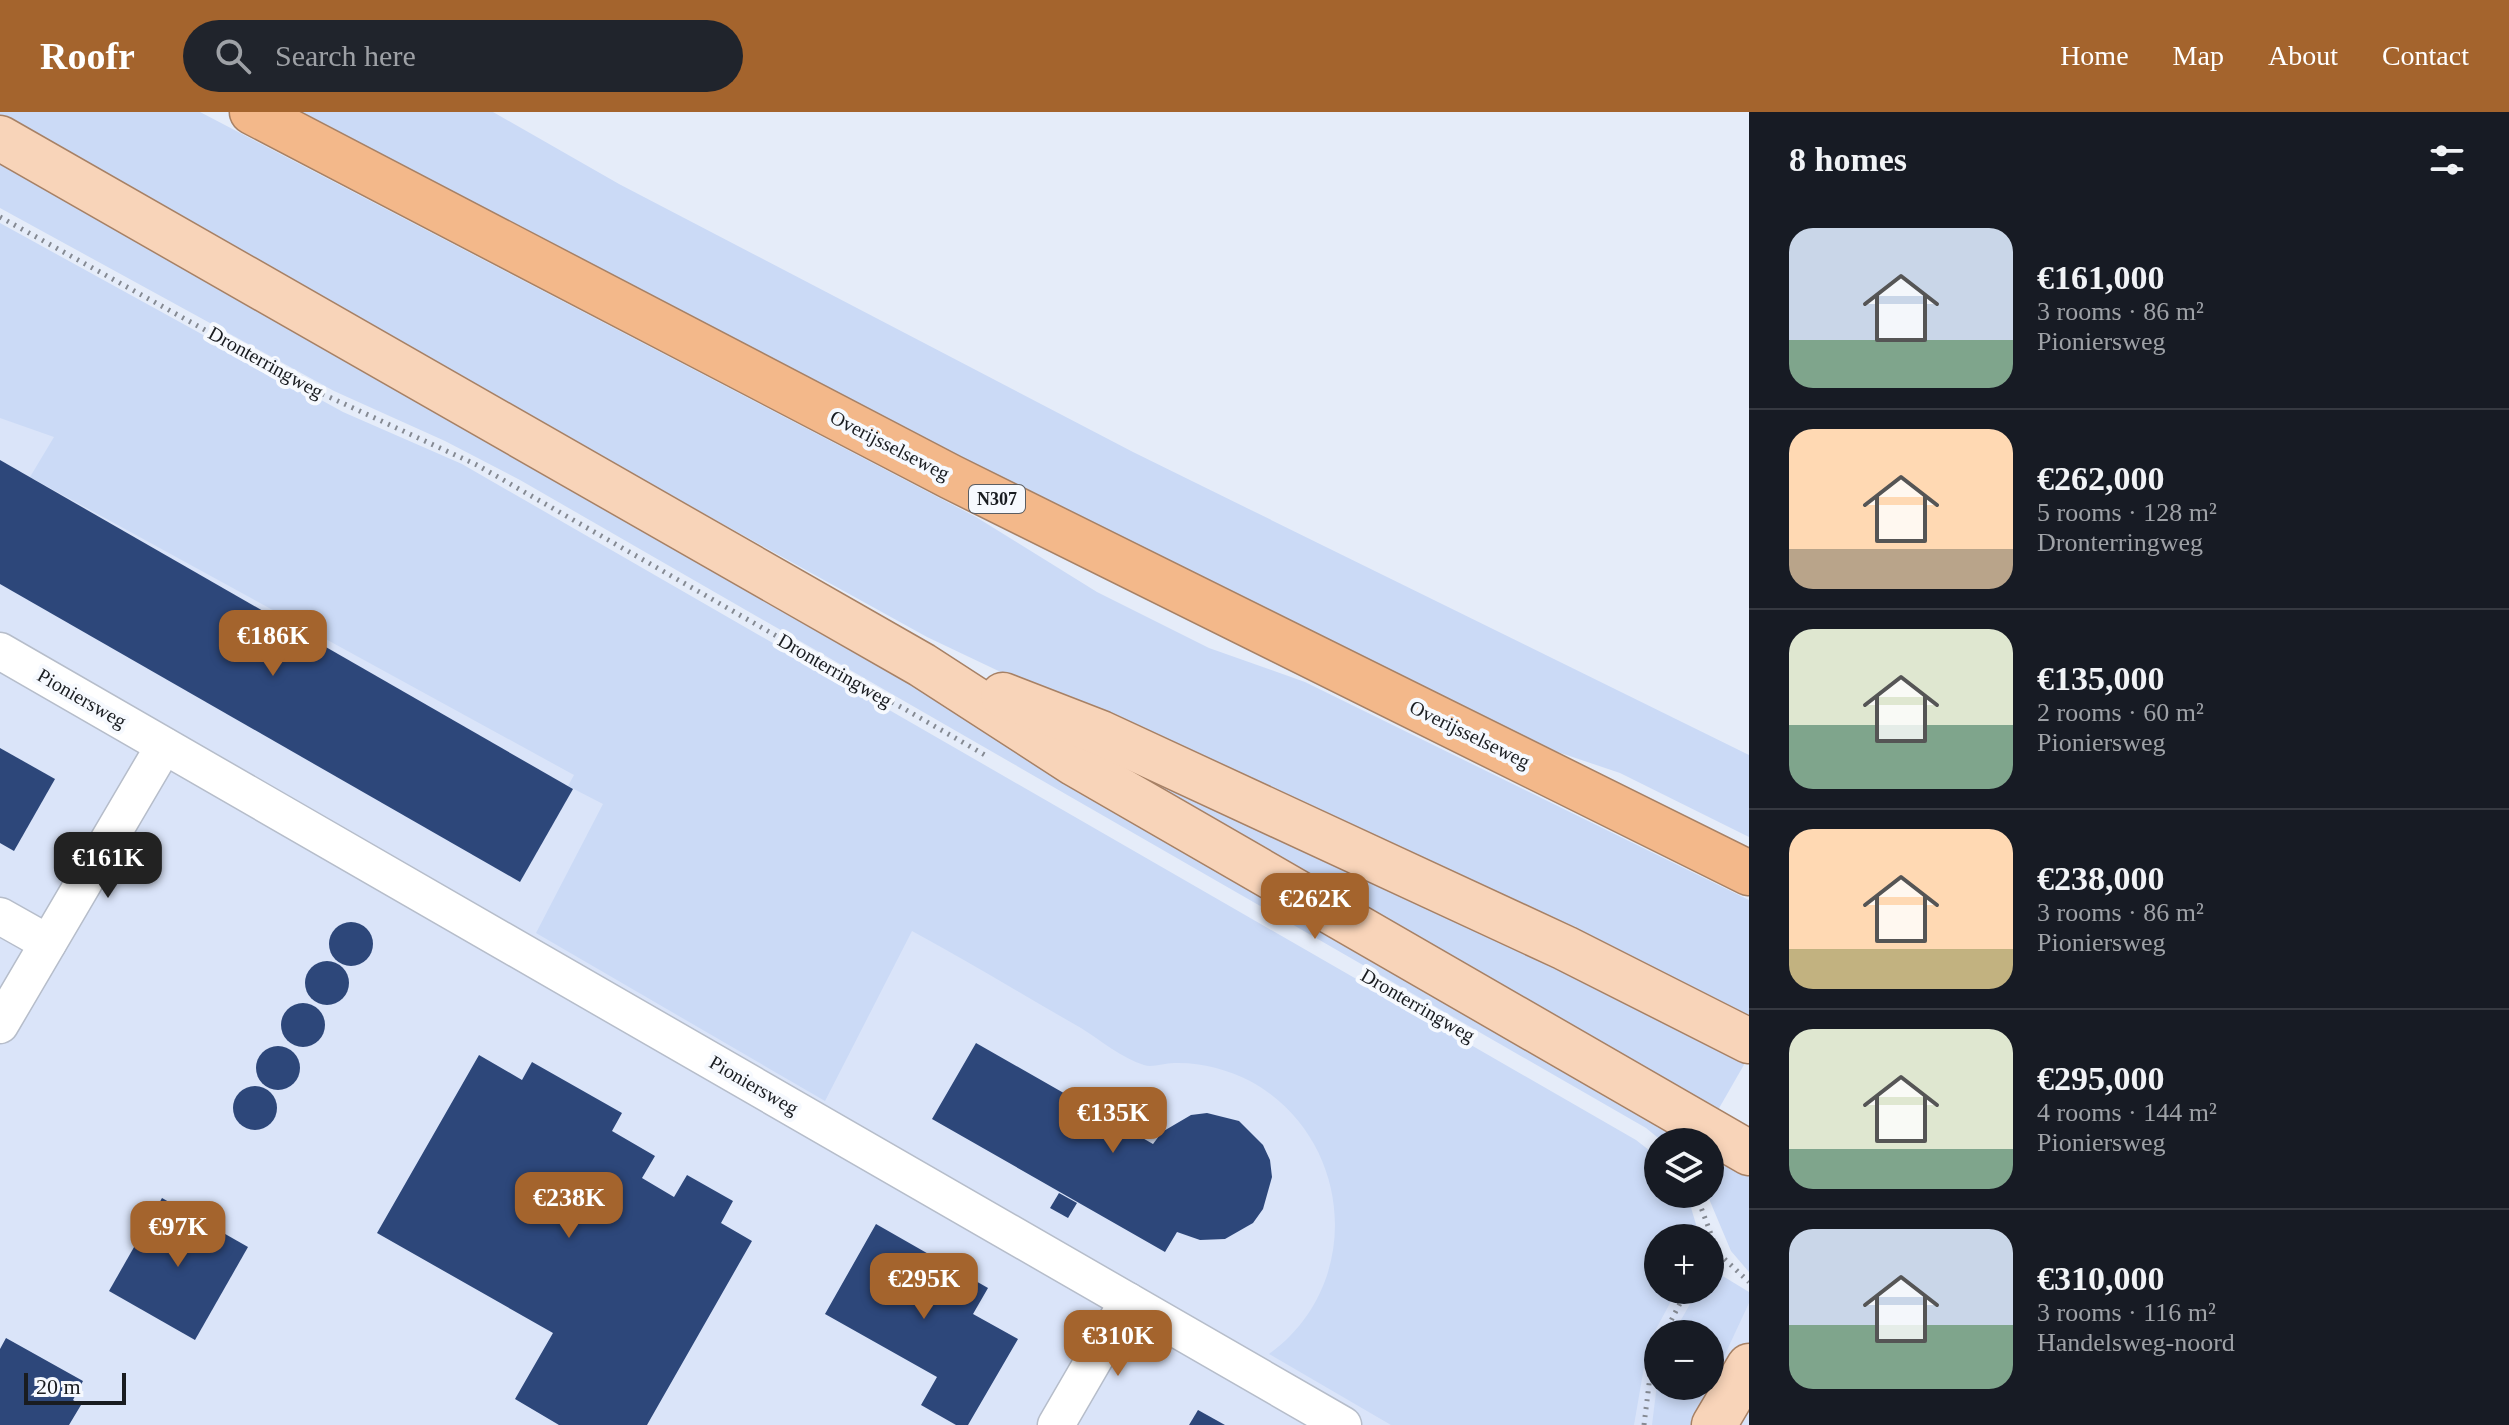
<!DOCTYPE html>
<meta charset="utf-8">
<style>
:root{--surface:#171b24;--page:#20242c;--text:#f1f3f6;--muted:#9ea1a6;--line:#363941;--accent:#a4642d}
body{margin:0;font-family:"Times New Roman",serif;background:var(--page);color:var(--text);height:100vh;display:flex;flex-direction:column;font-size:30px;white-space:nowrap}
*{box-sizing:border-box;margin:0}
p{font-size:26px;color:var(--muted)}
.icon{flex:none;width:44px;height:44px;fill:none;stroke:currentColor;stroke-width:2;stroke-linecap:round;stroke-linejoin:round}
.map{position:relative;flex:1;overflow:hidden}
.details{display:flex;flex-direction:column;background:var(--surface);width:760px}
.details>*{flex:none}
.buttons{position:absolute;left:1644px;top:1016px;display:grid;gap:16px}
.buttons a{display:grid;place-items:center;width:80px;height:80px;border-radius:50%;background:var(--surface);box-shadow:0 4px 12px #0003;font-size:40px}
.scale{position:absolute;left:24px;bottom:20px;width:102px;box-sizing:border-box;padding-left:8px;border:4px solid #191c20;border-top:0;font-size:22px;line-height:28px;white-space:nowrap;color:#191c20;-webkit-text-stroke:6px #f6f9fe;paint-order:stroke}
.price{position:absolute;translate:-50% -68px;padding:0 18px;border-radius:16px;background:var(--accent);color:#fff;font-size:26px;line-height:52px;filter:drop-shadow(0 2px 4px #0008)}
.price::after{content:'';position:absolute;left:50%;top:48px;width:24px;height:18px;margin-left:-12px;background:inherit;clip-path:polygon(0 0,100% 0,50% 100%)}
.price.on{background:#222;color:#fff}
ul{padding:0;list-style:none}
li{display:flex;align-items:center;gap:24px;height:200px;padding:0 40px}
li+li{border-top:2px solid var(--line)}
li span{display:grid;place-items:center;flex:none;width:224px;height:160px;border-radius:24px;color:#555}
li>.icon{margin-inline-start:auto}
span .icon{width:96px;height:96px;fill:#fffc;stroke-width:1}
li b{font-size:34px}
h2{display:flex;justify-content:space-between;align-items:center;height:96px;padding:0 40px;font-size:34px}
header{display:flex;align-items:center;gap:48px;box-sizing:border-box;height:112px;padding:0 40px;background:var(--accent);color:#fff}
header strong{font-size:38px}
nav{display:flex;gap:44px;margin-inline-start:auto;font-size:28px}
.search{width:560px;height:72px;background:var(--page);display:flex;align-items:center;gap:20px;box-sizing:border-box;padding:0 28px;border-radius:44px;color:var(--muted);font-size:30px}
main{display:flex;flex:1;min-height:0}
.map>svg:first-child{display:block}
</style>
<header>
<strong>Roofr</strong>
<div class="search"><svg class="icon" aria-label="search" viewBox="0 0 24 24"><circle cx="10" cy="10" r="6"/><path d="M15 15l6 6"/></svg>Search here</div>
<nav><a>Home</a><a>Map</a><a>About</a><a>Contact</a></nav>
</header>
<main>
<div class="map">
<svg width="1749" height="1313" viewBox="0 0 1749 1313">
<rect width="100%" height="100%" fill="#e5ecf9"/>
<path fill="#dae4f9" fill-rule="evenodd" d="M0 124 1658 1178H1710L1749 1190V1313H0ZM1658 1222H1710V1274H1658Z"/>
<g fill="#cbdaf6">
<polygon points="0,0 200,0 976,405 1097,480 1209,536 1305,570 1749,788 1749,915 927,525 376,220 0,4"/>
<polygon points="298,0 493,0 619,72 1133,340 1749,643 1749,725 1620,661 1528,630 1228,480 834,280"/>
<polygon points="0,47 1710,1030 1663,1030 1646,1016 520,368 445,329 334,279 0,96"/>
<path d="M0 111 343 300 462 352 1636 1028 1658 1045V1082H1687L1700 1126H1658V1178H1677L1648 1232 1634 1313H1391L1269 1242C1366 1172 1353 1025 1250 969 1227 957 1199 950 1174 951 1164 951 1152 956 1144 953 1122 946 1100 928 1081 916 1025 884 969 850 912 819L825 989 536 821 603 692 568 674 574 663 30 365 54 325 0 306Z"/>
<polygon points="1084,628 1749,944 1714,1005 1078,640"/>
<polygon points="1710,1030 1749,1063 1749,1160 1731,1139 1707,1082 1710,1082"/>
<polygon points="1721,1163 1749,1180 1749,1191 1692,1313 1652,1313 1658,1264 1658,1274 1710,1274 1710,1222 1673,1222 1698,1178 1710,1178 1710,1165"/>
</g>
<g fill="#2d477a">
<polygon points="0,348 573,677 520,770 0,472"/>
<polygon points="0,636 55,667 14,739 0,731"/>
<circle cx="351" cy="832" r="22"/>
<circle cx="327" cy="871" r="22"/>
<circle cx="303" cy="913" r="22"/>
<polygon points="976,931 1153,1032 1162,1020 1191,1003 1207,1001 1239,1009 1263,1033 1270,1048 1272,1065 1263,1097 1253,1111 1225,1127 1200,1128 1177,1120 1165,1140 932,1007"/>
<circle cx="278" cy="956" r="22"/>
<polygon points="479,943 522,968 532,950 622,1001 612,1019 655,1044 642,1066 674,1085 687,1063 733,1089 721,1111 752,1129 647,1313 559,1313 515,1287 553,1221 377,1121"/>
<circle cx="255" cy="996" r="22"/>
<polygon points="1059,1081 1077,1091 1068,1106 1050,1096"/>
<polygon points="162,1086 248,1135 195,1228 109,1179"/>
<polygon points="876,1112 988,1176 973,1202 1018,1227 968,1313 956,1313 921,1293 937,1265 825,1202"/>
<polygon points="6,1226 83,1269 73,1288 81,1293 69,1313 0,1313 0,1237"/>
<polygon points="1198,1298 1225,1313 1189,1313"/>
</g>
<g fill="none" stroke-linecap="round" stroke-linejoin="round">
<defs>
<g id="minor">
<polyline points="0,539 1343,1313"/>
<polyline points="0,804 48,831"/>
<polyline points="0,913 164,634"/>
<polyline points="1056,1313 1128,1189"/>
</g>
<g id="major">
<polyline points="0,26 922,553 1075,652 1749,1041"/>
<polyline points="1003,583 1101,621 1565,836 1749,929"/>
<polyline points="1714,1313 1749,1254"/>
</g>
<polyline id="highway" points="252,0 951,365 1749,761"/>
</defs>
<use href="#minor" stroke="#b6bdca" stroke-width="39"/>
<use href="#major" stroke="#a78165" stroke-width="47"/>
<use href="#highway" stroke="#a78165" stroke-width="47"/>
<g stroke="#858a93" stroke-width="5" stroke-dasharray="2 6" stroke-linecap="butt">
<polyline points="0,105 314,278 477,353 985,643"/>
<polyline points="1696,1082 1718,1141 1749,1170"/>
<polyline points="1710,1148 1718,1141"/>
<polyline points="1664,1222 1687,1178"/>
<polyline points="1644,1313 1652,1248 1658,1234"/>
</g>
<use href="#minor" stroke="#fff" stroke-width="36"/>
<use href="#major" stroke="#f8d4b9" stroke-width="44"/>
<use href="#highway" stroke="#f3b88a" stroke-width="44"/>
</g>
<g text-anchor="middle" dominant-baseline="central" stroke-width="8" stroke-linejoin="round" paint-order="stroke">
<rect fill="#f6f9fe" stroke="#5b5e63" stroke-width="2" x="969" y="373" width="56" height="28" rx="6"/>
<g font-size="18" font-weight="bold" fill="#191c20">
<text x="997" y="387">N307</text>
</g>
<g font-size="20" fill="#191c20" stroke="#f6f9fe">
<text transform="translate(266 250) rotate(29)">Dronterringweg</text>
<text transform="translate(890 333) rotate(27)">Overijsselseweg</text>
<text transform="translate(835 558) rotate(30)">Dronterringweg</text>
<text transform="translate(82 586) rotate(30)">Pioniersweg</text>
<text transform="translate(1470 622) rotate(26)">Overijsselseweg</text>
<text transform="translate(1418 893) rotate(30)">Dronterringweg</text>
<text transform="translate(754 973) rotate(30)">Pioniersweg</text>
</g>
</g>
</svg>
<div class="buttons">
<a><svg class="icon" aria-label="layers" viewBox="0 0 24 24"><path d="M12 4l9 5-9 5-9-5zM3 14l9 5 9-5"/></svg></a>
<a>+</a>
<a>−</a>
</div>
<div class="scale">20 m</div>
<b class="price" style="left:273px;top:566px">€186K</b>
<b class="price on" style="left:108px;top:788px">€161K</b>
<b class="price" style="left:1315px;top:829px">€262K</b>
<b class="price" style="left:1113px;top:1043px">€135K</b>
<b class="price" style="left:569px;top:1128px">€238K</b>
<b class="price" style="left:178px;top:1157px">€97K</b>
<b class="price" style="left:924px;top:1209px">€295K</b>
<b class="price" style="left:1118px;top:1266px">€310K</b>
</div>
<section class="details">
<h2>8 homes<svg class="icon" aria-label="filters" viewBox="0 0 24 24"><path d="M4 7h16M4 17h16"/><circle cx="9" cy="7" r="2"/><circle cx="15" cy="17" r="2"/></svg></h2>
<ul>
<li><span style="background:linear-gradient(#c9d6e8 70%,#7fa58c 0)"><svg class="icon" aria-label="home" viewBox="0 0 24 24"><path d="M3 11l9-7 9 7M6 9v11h12V9"/></svg></span><div><b>€161,000</b><p>3 rooms · 86 m²</p><p>Pioniersweg</p></div></li>
<li><span style="background:linear-gradient(#ffd9b3 75%,#b9a48a 0)"><svg class="icon" aria-label="home" viewBox="0 0 24 24"><path d="M3 11l9-7 9 7M6 9v11h12V9"/></svg></span><div><b>€262,000</b><p>5 rooms · 128 m²</p><p>Dronterringweg</p></div></li>
<li><span style="background:linear-gradient(#dfe7d0 60%,#7fa58c 0)"><svg class="icon" aria-label="home" viewBox="0 0 24 24"><path d="M3 11l9-7 9 7M6 9v11h12V9"/></svg></span><div><b>€135,000</b><p>2 rooms · 60 m²</p><p>Pioniersweg</p></div></li>
<li><span style="background:linear-gradient(#ffd9b3 75%,#c2b280 0)"><svg class="icon" aria-label="home" viewBox="0 0 24 24"><path d="M3 11l9-7 9 7M6 9v11h12V9"/></svg></span><div><b>€238,000</b><p>3 rooms · 86 m²</p><p>Pioniersweg</p></div></li>
<li><span style="background:linear-gradient(#dfe7d0 75%,#7fa58c 0)"><svg class="icon" aria-label="home" viewBox="0 0 24 24"><path d="M3 11l9-7 9 7M6 9v11h12V9"/></svg></span><div><b>€295,000</b><p>4 rooms · 144 m²</p><p>Pioniersweg</p></div></li>
<li><span style="background:linear-gradient(#c9d6e8 60%,#7fa58c 0)"><svg class="icon" aria-label="home" viewBox="0 0 24 24"><path d="M3 11l9-7 9 7M6 9v11h12V9"/></svg></span><div><b>€310,000</b><p>3 rooms · 116 m²</p><p>Handelsweg-noord</p></div></li>
</ul>
</section>
</main>
